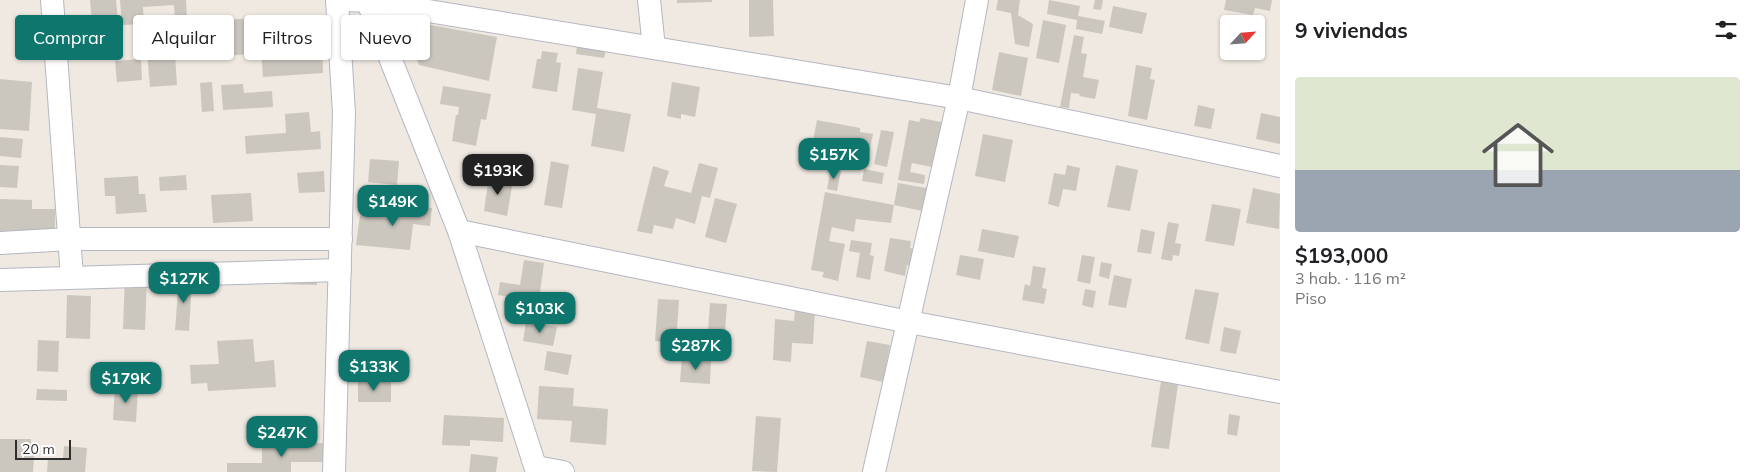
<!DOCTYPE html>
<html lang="es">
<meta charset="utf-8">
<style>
:root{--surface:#fff;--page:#f6f6f6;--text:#202124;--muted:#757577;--line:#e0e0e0;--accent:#0f766e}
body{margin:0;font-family:Mulish,sans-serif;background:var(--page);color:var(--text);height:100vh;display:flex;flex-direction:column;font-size:19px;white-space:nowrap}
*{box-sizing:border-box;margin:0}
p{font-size:16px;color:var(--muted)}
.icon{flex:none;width:28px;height:28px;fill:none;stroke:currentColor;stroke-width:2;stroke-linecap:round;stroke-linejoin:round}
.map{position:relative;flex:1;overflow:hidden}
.drawer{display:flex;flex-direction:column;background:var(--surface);width:475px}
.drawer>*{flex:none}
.banner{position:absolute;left:15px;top:15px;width:475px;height:45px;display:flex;gap:10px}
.needle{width:32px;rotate:64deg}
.buttons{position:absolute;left:1220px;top:15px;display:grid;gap:10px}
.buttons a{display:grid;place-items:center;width:45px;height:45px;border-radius:5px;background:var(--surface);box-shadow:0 1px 4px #0004;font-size:25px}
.scale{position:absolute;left:15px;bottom:12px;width:56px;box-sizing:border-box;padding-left:5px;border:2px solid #2e2e2e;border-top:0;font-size:14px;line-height:18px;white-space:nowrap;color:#2e2e2e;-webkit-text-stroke:4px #fff;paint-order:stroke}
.price{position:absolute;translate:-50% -42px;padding:0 11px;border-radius:10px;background:var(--accent);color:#fff;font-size:16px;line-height:32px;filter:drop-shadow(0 1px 2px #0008)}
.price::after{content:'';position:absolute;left:50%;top:30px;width:15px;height:11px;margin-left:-8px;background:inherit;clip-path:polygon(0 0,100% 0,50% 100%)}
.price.on{background:#222;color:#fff}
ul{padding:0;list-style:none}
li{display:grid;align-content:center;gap:10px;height:265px;padding:0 15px}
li+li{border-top:1px solid var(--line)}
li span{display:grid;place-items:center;height:155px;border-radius:5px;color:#555}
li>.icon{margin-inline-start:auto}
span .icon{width:90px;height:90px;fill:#fffc;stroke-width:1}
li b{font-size:21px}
h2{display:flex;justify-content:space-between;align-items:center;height:60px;padding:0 15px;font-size:21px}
.chip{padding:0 18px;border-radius:5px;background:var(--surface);box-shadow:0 1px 4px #0004;font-size:18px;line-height:45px}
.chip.on{background:var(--accent);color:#fff}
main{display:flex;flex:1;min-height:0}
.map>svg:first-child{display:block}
</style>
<main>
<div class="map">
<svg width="1280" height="472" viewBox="0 0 1280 472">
<rect width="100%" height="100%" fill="#efe9e1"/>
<g fill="#cbc7bf">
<polygon points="90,0 116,0 119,33 93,35"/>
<polygon points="120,0 186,0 187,19 175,19 174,5 143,7 144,24 122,25"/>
<polygon points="677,0 712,0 712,2 677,3"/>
<polygon points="749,0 773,0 774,36 749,37"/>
<polygon points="998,0 1020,0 1018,15 1033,24 1029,47 1015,44 1011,13 996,10"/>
<polygon points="1049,0 1080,6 1078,16 1105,21 1102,34 1076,29 1077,20 1047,14"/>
<polygon points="1095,0 1103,0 1101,10 1093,9"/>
<polygon points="1226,0 1272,0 1270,11 1255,8 1253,15 1224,10"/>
<polygon points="1113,6 1147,13 1142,34 1109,27"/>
<polygon points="252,18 255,54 200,57 198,22"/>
<polygon points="1043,20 1066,25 1059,63 1036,58"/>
<polygon points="414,22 497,37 489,81 419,65 410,43"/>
<polygon points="1074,35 1084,37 1081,53 1087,54 1083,77 1099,80 1095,99 1079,96 1080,94 1071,93 1069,108 1060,107"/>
<polygon points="174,39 177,85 150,87 146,41"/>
<polygon points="577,45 606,50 604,58 576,54"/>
<polygon points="322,46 323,73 263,77 261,50"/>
<polygon points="542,51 558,53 556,62 561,63 557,92 532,88 537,59 541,59"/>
<polygon points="999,52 1028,58 1021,96 992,90"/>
<polygon points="141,59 142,80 117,82 115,61"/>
<polygon points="1136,65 1152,68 1150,79 1155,80 1147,120 1128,116"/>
<polygon points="578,68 603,72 597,108 631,114 624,152 591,146 596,114 572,110"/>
<polygon points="0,79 32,82 29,131 0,129"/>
<polygon points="212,82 214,111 202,112 200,83"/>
<polygon points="672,82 700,87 695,117 681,114 681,119 667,116"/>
<polygon points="243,84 244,93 272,91 273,107 223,110 221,85"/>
<polygon points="443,86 491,94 486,120 481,119 476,146 452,141 456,115 458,115 459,107 440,104"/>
<polygon points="1198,105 1215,109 1211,129 1194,126"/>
<polygon points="309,112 311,132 320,131 321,149 246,154 245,136 286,133 285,114"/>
<polygon points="1261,113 1280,117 1280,144 1256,139"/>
<polygon points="921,118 946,123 937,168 912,163 910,172 925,175 924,184 898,180 909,120 919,122"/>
<polygon points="817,120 860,128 860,132 873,134 867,162 854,160 854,162 834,159 836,150 812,146"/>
<polygon points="881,130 894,132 887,167 874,164"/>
<polygon points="983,134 1013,140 1005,182 975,176"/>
<polygon points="0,137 23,139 21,158 0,156"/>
<polygon points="370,159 399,161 397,185 368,182"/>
<polygon points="551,161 569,165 562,208 544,205"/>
<polygon points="699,163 718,168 710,198 702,196 695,224 676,218 673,229 654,225 652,234 637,231 653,166 669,171 664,186 691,193"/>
<polygon points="0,165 19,166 17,188 0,187"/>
<polygon points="1067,165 1080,168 1076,191 1063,189 1059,207 1048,204 1054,173 1065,175"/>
<polygon points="1116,165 1138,170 1130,211 1107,207"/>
<polygon points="831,168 841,171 837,191 827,189"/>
<polygon points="864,169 884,173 882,184 862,181"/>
<polygon points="324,171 325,192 299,193 297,173"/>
<polygon points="186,175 187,190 160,191 159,177"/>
<polygon points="138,176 139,194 145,194 147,212 116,214 115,196 105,196 104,178"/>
<polygon points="489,176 513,180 507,216 484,211"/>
<polygon points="898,183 932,189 927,212 894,205"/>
<polygon points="1253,188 1280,194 1279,229 1246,223"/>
<polygon points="825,192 894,205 891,223 856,219 854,232 832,227 829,241 845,244 838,281 822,277 824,272 811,270"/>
<polygon points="251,193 253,221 213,223 211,195"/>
<polygon points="715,198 737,204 726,243 705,237"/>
<polygon points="0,199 32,200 32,209 55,209 55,231 0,233"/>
<polygon points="390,203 432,208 430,226 413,224 410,250 356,245 360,215 388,218"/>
<polygon points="1212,204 1241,209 1234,246 1205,241"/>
<polygon points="1168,222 1179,224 1175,243 1181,244 1179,256 1173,255 1172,261 1161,259"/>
<polygon points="982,229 1019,236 1014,258 978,251"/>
<polygon points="1141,229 1155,232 1151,254 1137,252"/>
<polygon points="890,238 911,241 910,248 917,250 914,266 907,265 905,276 884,271"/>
<polygon points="851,240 872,243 870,255 874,256 870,280 856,277 860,253 849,251"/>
<polygon points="960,255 984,259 980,280 956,275"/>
<polygon points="1082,255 1095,257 1090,284 1077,281"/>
<polygon points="524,260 544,263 540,292 561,296 559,307 498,295 500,282 520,285"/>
<polygon points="1101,262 1112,264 1109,279 1099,276"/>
<polygon points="1033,266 1046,268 1042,288 1047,289 1044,304 1022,300 1025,284 1030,286"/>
<polygon points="281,273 317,274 317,285 281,284"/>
<polygon points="1114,275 1132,279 1126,308 1108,305"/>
<polygon points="125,277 147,278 145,330 123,329"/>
<polygon points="179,277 192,278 189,331 175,330"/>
<polygon points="1085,289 1096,291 1093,308 1082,305"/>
<polygon points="1195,289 1219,293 1209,344 1185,339"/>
<polygon points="67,295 91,296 90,339 66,338"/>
<polygon points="658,299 679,300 676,343 655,341"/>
<polygon points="710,303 727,304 724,346 707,344"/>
<polygon points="795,309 815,310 813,344 792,343 791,362 773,360 775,319 794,321"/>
<polygon points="526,322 557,327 553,346 523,341"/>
<polygon points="1224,327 1241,331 1236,354 1220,351"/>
<polygon points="253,339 255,362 274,360 276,387 208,391 207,383 191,384 190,365 219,364 217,341"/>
<polygon points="38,340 59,341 58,372 37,371"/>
<polygon points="867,341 890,345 883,382 860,377"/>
<polygon points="547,351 572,355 568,375 544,370"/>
<polygon points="682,357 711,359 710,384 680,382"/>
<rect x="358" y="381" width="33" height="21"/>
<polygon points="1161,381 1178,384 1169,449 1151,447"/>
<polygon points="115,386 138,388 136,422 113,420"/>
<polygon points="539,386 574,388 573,406 608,409 606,445 570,442 572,421 537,419"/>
<polygon points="37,389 67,390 67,401 36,400"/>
<polygon points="1229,414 1240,416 1237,436 1227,434"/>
<polygon points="444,415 504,418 503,442 470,440 470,446 442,445"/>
<polygon points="756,416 781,418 777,472 752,471"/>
<polygon points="0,439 31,439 31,444 35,444 33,472 0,472"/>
<polygon points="324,443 324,462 291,462 291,472 227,472 227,463 262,463 262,444"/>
<polygon points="64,446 87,448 85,472 47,472 48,458 63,459"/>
<polygon points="471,454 498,457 496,472 469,472"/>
</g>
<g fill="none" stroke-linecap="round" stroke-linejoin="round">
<defs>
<g id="street">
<polyline points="52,0 72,277"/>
<polyline points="347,0 367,1 959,98 1280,166"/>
<polyline points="367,0 459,231 537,472"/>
<polyline points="649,0 654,48"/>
<polyline points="459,231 909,322 1280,392"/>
<polyline points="0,243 70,239 341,239"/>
<polyline points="0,280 340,270"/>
<polyline points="536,467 563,472"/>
<polyline points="334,472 344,113 337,0"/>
<polyline points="874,472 959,98 977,0"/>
</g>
</defs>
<use href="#street" stroke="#b4b7c1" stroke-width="24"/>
<use href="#street" stroke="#fff" stroke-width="22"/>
</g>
</svg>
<div class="buttons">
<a><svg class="needle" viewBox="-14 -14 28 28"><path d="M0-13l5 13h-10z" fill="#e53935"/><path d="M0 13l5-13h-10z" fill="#757577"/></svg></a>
</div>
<div class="scale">20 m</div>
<b class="price" style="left:834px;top:180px">$157K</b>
<b class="price on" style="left:498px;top:196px">$193K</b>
<b class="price" style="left:393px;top:227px">$149K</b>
<b class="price" style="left:184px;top:304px">$127K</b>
<b class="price" style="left:540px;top:334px">$103K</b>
<b class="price" style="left:696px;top:371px">$287K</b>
<b class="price" style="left:374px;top:392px">$133K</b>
<b class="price" style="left:126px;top:404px">$179K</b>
<b class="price" style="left:282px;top:458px">$247K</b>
<div class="banner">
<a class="chip on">Comprar</a>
<a class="chip">Alquilar</a>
<a class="chip">Filtros</a>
<a class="chip">Nuevo</a>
</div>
</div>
<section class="drawer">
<h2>9 viviendas<svg class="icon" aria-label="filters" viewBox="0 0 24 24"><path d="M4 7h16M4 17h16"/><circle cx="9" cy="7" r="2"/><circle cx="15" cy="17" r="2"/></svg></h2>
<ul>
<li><span style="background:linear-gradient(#dfe7d0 60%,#9aa5b1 0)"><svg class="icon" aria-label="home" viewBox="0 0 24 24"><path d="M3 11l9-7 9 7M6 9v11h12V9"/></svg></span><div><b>$193,000</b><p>3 hab. · 116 m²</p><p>Piso</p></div></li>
</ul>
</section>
</main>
